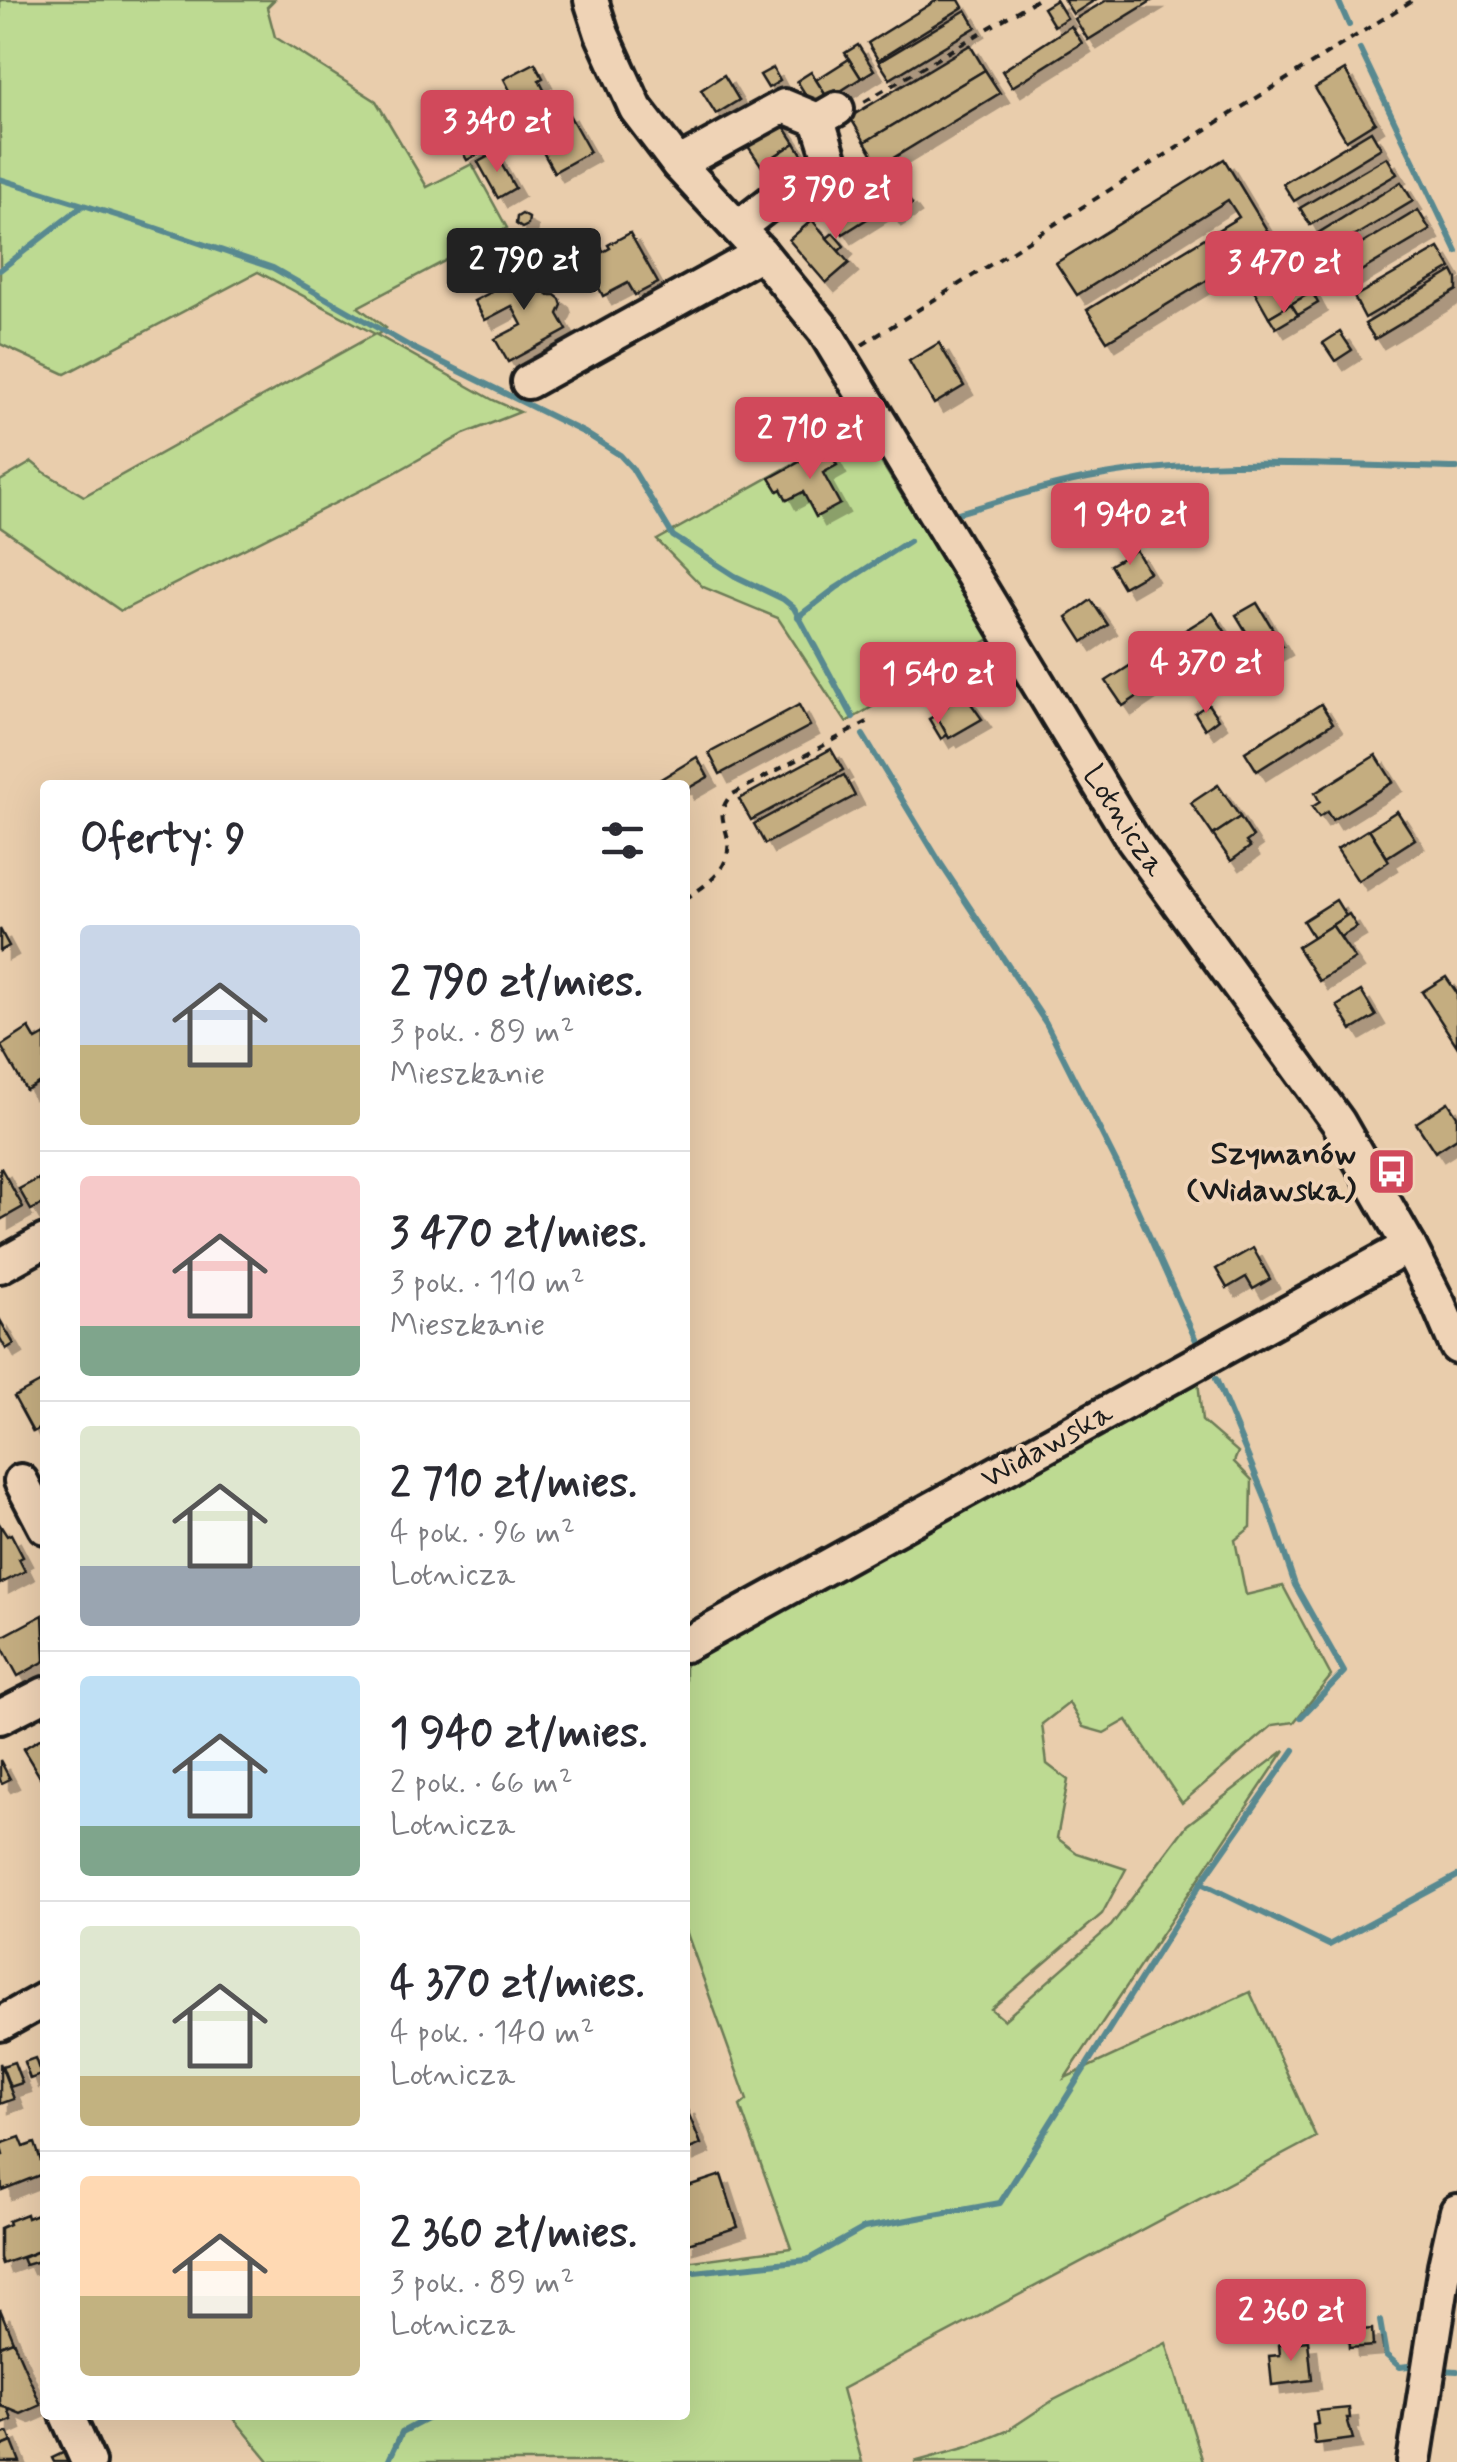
<!DOCTYPE html>
<html lang="pl">
<meta charset="utf-8">
<style>
:root{--surface:#fff;--page:#f7f7f7;--text:#2b2b33;--muted:#7c7c81;--line:#e1e1e2;--accent:#d1495b}
body{margin:0;font-family:Mynerve,sans-serif;background:var(--page);color:var(--text);height:100vh;display:flex;flex-direction:column;font-size:38px;white-space:nowrap}
*{box-sizing:border-box;margin:0}
p{font-size:32px;color:var(--muted)}
.icon{flex:none;width:55px;height:55px;fill:none;stroke:currentColor;stroke-width:2;stroke-linecap:round;stroke-linejoin:round}
.map{position:relative;flex:1;overflow:hidden}
.side{position:absolute;left:40px;top:780px;width:650px;height:1640px;display:flex;flex-direction:column;background:var(--surface);border-radius:10px;box-shadow:0 10px 40px #0002}
.side>*{flex:none}
.price{position:absolute;translate:-50% -85px;padding:0 22px;border-radius:10px;background:var(--accent);color:#fff;font-size:32px;line-height:65px;filter:drop-shadow(0 2px 5px #0008)}
.price::after{content:'';position:absolute;left:50%;top:60px;width:30px;height:22px;margin-left:-15px;background:inherit;clip-path:polygon(0 0,100% 0,50% 100%)}
.price.selected{background:#222;color:#fff}
ul{padding:0;list-style:none}
li{display:flex;align-items:center;gap:30px;height:250px;padding:0 40px}
li+li{border-top:2px solid var(--line)}
li span{display:grid;place-items:center;flex:none;width:280px;height:200px;border-radius:10px;color:#555}
li>.icon{margin-inline-start:auto}
span .icon{width:120px;height:120px;fill:#fffc;stroke-width:1}
li b{font-size:42px}
h2{display:flex;justify-content:space-between;align-items:center;height:120px;padding:0 40px;font-size:42px}
.map>svg:first-child{display:block}
</style>
<div class="map">
<svg width="1457" height="2462" viewBox="0 0 1457 2462">
<defs>
<filter id="shadow"><feDropShadow dx="9" dy="9" stdDeviation="0" flood-color="#0004"/></filter>
</defs>
<rect width="100%" height="100%" fill="#e9cdac"/>
<filter id="ink" filterUnits="userSpaceOnUse"><feTurbulence type="fractalNoise" baseFrequency=".01" numOctaves="2"/><feDisplacementMap in="SourceGraphic" scale="20" xChannelSelector="R" yChannelSelector="G"/><feConvolveMatrix kernelMatrix="1 2 1 2 8 2 1 2 1" color-interpolation-filters="sRGB"/></filter>
<g filter="url(#ink)">
<g fill="#bdda92" stroke="#6c7b57" stroke-width="2.5">
<polygon points="0,0 274,0 267,7 275,37 376,101 427,187 472,164 507,228 358,307 386,328 377,335 493,400 520,412 464,434 391,475 121,611 0,527 0,481 32,462 44,472 84,496 375,334 258,272 65,374 0,344"/>
<polygon points="859,427 991,638 846,722 778,618 703,587 657,540"/>
<polygon points="1198,1380 1202,1421 1238,1452 1234,1462 1252,1480 1251,1527 1235,1540 1246,1595 1283,1586 1331,1676 1294,1722 1273,1725 1182,1803 1127,1720 1104,1733 1083,1727 1069,1703 1042,1724 1047,1764 1068,1780 1057,1838 1077,1853 1126,1869 1102,1914 991,2009 1004,2020 1111,1926 1187,1825 1285,1750 1065,2078 1250,1992 1316,2137 842,2389 862,2462 270,2462 231,2415 392,2415 406,2419 414,2415 685,2415 685,2262 791,2248 740,2106 747,2100 685,1928 685,1662"/>
<polygon points="1166,2343 1203,2462 914,2462 968,2447 1007,2431 1052,2401"/>
</g>
<g fill="none" stroke-linecap="round" stroke-linejoin="round">
<g stroke="#598990" stroke-width="6">
<polyline points="1338,0 1349,25"/>
<polyline points="1360,49 1457,252"/>
<polyline points="0,179 138,222 273,268 411,347 585,433 620,455 632,468 673,536 735,576 783,599 794,608 853,717"/>
<polyline points="0,270 81,207"/>
<path d="M954 514C998 502 1043 486 1088 478 1210 455 1334 466 1457 468"/>
<polyline points="798,617 836,588 909,541"/>
<polyline points="863,735 941,864 1046,1023 1118,1166 1199,1347"/>
<polyline points="1216,1379 1268,1505 1295,1585 1344,1672 1301,1717"/>
<polyline points="1201,1883 1329,1945 1457,1876"/>
<polyline points="685,2273 807,2260 864,2228 1000,2203 1201,1883 1294,1750"/>
<polyline points="1380,2321 1386,2355 1400,2367 1408,2366"/>
<polyline points="1442,2370 1457,2371"/>
<polyline points="388,2462 402,2432 434,2415"/>
</g>
</g>
<g fill="#c4ad80" stroke="#1c1c1c" stroke-width="2.5" filter="url(#shadow)">
<polygon points="937,0 959,0 963,7 878,60 868,43"/>
<polygon points="1056,0 1067,18 1054,26 1043,8"/>
<polygon points="1064,0 1095,0 1073,14"/>
<polygon points="1107,0 1153,0 1088,40 1075,19"/>
<polygon points="966,10 976,27 890,79 879,62"/>
<polygon points="1071,26 1082,43 1012,87 1002,71"/>
<polygon points="858,45 874,70 861,78 845,53"/>
<polygon points="970,45 985,70 865,142 850,117"/>
<polygon points="849,59 861,78 828,99 816,80"/>
<polygon points="535,63 543,78 539,80 544,90 517,104 504,79"/>
<polygon points="773,68 780,81 768,88 760,75"/>
<polygon points="985,70 1000,93 880,166 865,142"/>
<polygon points="1345,70 1375,122 1346,140 1315,88"/>
<polygon points="811,72 828,99 814,108 797,81"/>
<polygon points="724,75 739,100 716,114 701,90"/>
<polygon points="567,111 590,152 554,172 531,130"/>
<polygon points="778,117 795,143 761,165 743,139"/>
<polygon points="1371,131 1381,148 1294,201 1283,184"/>
<polygon points="795,143 812,170 778,192 761,165"/>
<polygon points="478,145 482,152 467,160 463,153"/>
<polygon points="495,153 515,188 498,198 478,162"/>
<polygon points="872,154 884,173 838,201 826,181"/>
<polygon points="1387,157 1397,174 1310,225 1300,208"/>
<polygon points="1224,159 1273,240 1107,341 1087,310 1239,217 1228,200 1077,295 1056,263"/>
<polygon points="886,173 903,199 907,197 912,204 892,217 870,183"/>
<polygon points="1401,182 1413,201 1326,253 1315,235"/>
<polygon points="870,183 886,207 843,234 827,210"/>
<polygon points="1418,210 1430,230 1344,281 1332,262"/>
<polygon points="522,214 529,218 528,225 522,228 516,224 517,217"/>
<polygon points="812,220 849,263 826,283 789,240"/>
<polygon points="630,233 658,283 635,295 628,283 603,296 584,258 602,249 603,252 610,248 608,245"/>
<polygon points="833,233 844,246 839,251 827,238"/>
<polygon points="1298,244 1312,267 1300,273 1287,251"/>
<polygon points="1439,248 1451,268 1365,318 1354,297"/>
<polygon points="1290,256 1312,292 1269,317 1248,280"/>
<polygon points="534,269 548,295 555,295 560,299 562,305 558,314 567,330 508,362 495,339 522,325 512,306 485,320 474,301 501,287 501,280 507,273 514,273 519,277"/>
<polygon points="1453,271 1457,279 1457,290 1375,339 1365,324"/>
<polygon points="1312,292 1318,303 1298,315 1291,304"/>
<polygon points="1291,304 1298,315 1276,328 1269,317"/>
<polygon points="1340,332 1352,350 1335,361 1323,343"/>
<polygon points="939,343 964,386 934,404 909,361"/>
<polygon points="827,447 837,465 823,473 840,504 816,517 803,492 787,500 781,489 778,491 770,478"/>
<polygon points="1136,550 1149,572 1123,587 1110,565"/>
<polygon points="1091,600 1108,625 1083,642 1067,617"/>
<polygon points="1257,603 1283,646 1262,658 1236,615"/>
<polygon points="1213,613 1228,636 1175,670 1160,646"/>
<polygon points="1131,665 1147,690 1123,706 1106,681"/>
<polygon points="960,688 982,719 949,738 935,713 947,706 942,698"/>
<polygon points="1208,704 1218,719 1205,729 1195,713"/>
<polygon points="1321,704 1333,723 1257,771 1245,752"/>
<polygon points="799,705 810,726 720,774 709,753"/>
<polygon points="936,715 947,735 941,739 929,719"/>
<polygon points="831,749 843,770 751,820 739,799"/>
<polygon points="1376,755 1393,782 1332,820 1327,812 1319,817 1312,807 1320,802 1315,793"/>
<polygon points="697,757 708,777 685,790 685,785 651,785"/>
<polygon points="844,775 855,796 765,844 754,824"/>
<polygon points="1218,785 1240,817 1213,835 1191,803"/>
<polygon points="1397,811 1415,839 1387,857 1369,829"/>
<polygon points="1240,817 1253,837 1246,842 1250,847 1231,861 1213,835"/>
<polygon points="1369,829 1389,861 1358,881 1337,849"/>
<polygon points="1336,900 1346,916 1313,937 1303,921"/>
<polygon points="1349,914 1357,927 1340,937 1332,925"/>
<polygon points="1332,925 1355,959 1319,981 1297,947"/>
<polygon points="0,929 9,946 0,951"/>
<polygon points="1446,977 1457,993 1457,1046 1422,992"/>
<polygon points="1361,991 1376,1016 1352,1030 1337,1006"/>
<polygon points="29,1028 36,1040 45,1035 45,1079 26,1090 1,1046"/>
<polygon points="1448,1102 1457,1116 1457,1138 1435,1152 1416,1123"/>
<polygon points="1,1168 23,1207 0,1220 0,1169"/>
<polygon points="38,1179 45,1191 45,1203 31,1210 19,1189"/>
<polygon points="1253,1248 1270,1279 1253,1289 1246,1277 1227,1288 1216,1269"/>
<polygon points="0,1320 14,1344 6,1349 0,1338"/>
<polygon points="45,1380 45,1425 33,1432 14,1397"/>
<polygon points="0,1525 7,1536 11,1534 23,1557 19,1559 25,1571 0,1584"/>
<polygon points="43,1615 45,1661 18,1676 0,1643 0,1638"/>
<polygon points="45,1736 45,1774 40,1777 23,1749"/>
<polygon points="0,1760 10,1779 2,1783 0,1780"/>
<polygon points="35,2058 41,2075 30,2079 24,2062"/>
<polygon points="14,2062 22,2083 10,2087 2,2066"/>
<polygon points="0,2063 14,2099 0,2104"/>
<polygon points="685,2105 701,2144 685,2151"/>
<polygon points="20,2137 24,2147 35,2143 45,2173 2,2190 0,2156 3,2155 0,2144"/>
<polygon points="721,2175 738,2227 685,2244 685,2187"/>
<polygon points="26,2214 27,2218 37,2214 45,2235 45,2249 2,2264 0,2258 0,2228 9,2224 8,2221"/>
<polygon points="39,2251 42,2260 25,2265 22,2258"/>
<polygon points="0,2309 13,2341 0,2346"/>
<polygon points="1372,2329 1373,2346 1349,2348 1348,2331"/>
<polygon points="13,2341 41,2405 21,2414 2,2406 0,2402 0,2346"/>
<polygon points="1308,2341 1312,2380 1272,2385 1269,2356 1280,2355 1279,2344"/>
<polygon points="0,2406 8,2408 12,2420 0,2425"/>
<polygon points="1349,2408 1350,2418 1347,2418 1353,2439 1315,2444 1313,2425 1318,2424 1316,2411"/>
<polygon points="8,2432 12,2442 0,2447 0,2435"/>
<polygon points="12,2442 20,2462 0,2462 0,2447"/>
<polygon points="67,2451 72,2462 54,2462 52,2458"/>
</g>
<g fill="none" stroke-linecap="round" stroke-linejoin="round">
<defs>
<g id="minor">
<polyline points="591,0 602,34 636,109 678,164 761,253 824,330 1133,840 1338,1122 1409,1246 1439,1305 1457,1347"/>
<polyline points="678,164 784,106 818,120 837,109"/>
<polyline points="738,228 770,203 832,165 818,120"/>
<polyline points="528,382 761,253"/>
<polyline points="0,1266 45,1241"/>
<polyline points="21,1481 45,1527"/>
<polyline points="685,1645 1409,1246"/>
<polyline points="0,1717 45,1694"/>
<polyline points="0,2024 45,1999"/>
<polyline points="67,2415 88,2462"/>
<polyline points="1414,2462 1445,2265 1457,2211"/>
</g>
</defs>
<use href="#minor" stroke="#1c1c1c" stroke-width="40"/>
<g stroke="#1c1c1c" stroke-width="4" stroke-dasharray="8 8" stroke-linecap="butt">
<polyline points="864,102 1036,0"/>
<polyline points="862,345 1413,0"/>
<path d="M685 899C702 888 726 873 728 850 731 828 712 817 731 795L871 720"/>
</g>
<use href="#minor" stroke="#efd3b6" stroke-width="32"/>
</g>
</g>
<defs>
<symbol id="bus-square" viewBox="-11 -11 22 22"><rect x="-9" y="-9" width="18" height="18" rx="4" fill="#d1495b" stroke="#efd3b6"/><path d="M-5-6H5V4H4V6H2V4H-2V6H-4V4H-5ZM-3.5-4V0h7V-4ZM-3.5 1.2v1.5H-2V1.2ZM2 1.2v1.5H3.5V1.2Z" fill="#fff"/></symbol>
</defs>
<g fill-rule="evenodd">
<use href="#bus-square" x="1364" y="1144" width="55" height="55"/>
</g>
<g text-anchor="middle" dominant-baseline="central" stroke-width="8" stroke-linejoin="round" paint-order="stroke">
<g font-size="32" fill="#1c1c1c" stroke="#efd3b6">
<text transform="translate(1124 821) rotate(57)">Lotnicza</text>
<text transform="translate(1047 1446) rotate(-29)">Widawska</text>
</g>
<g font-size="32" font-weight="bold" fill="#1c1c1c" stroke="#efd3b6" text-anchor="end">
<text x="1356" y="1154">Szymanów<tspan x="1356" dy="37">(Widawska)</tspan></text>
</g>
</g>
</svg>
<b class="price" style="left:497px;top:175px">3 340 zł</b>
<b class="price" style="left:836px;top:242px">3 790 zł</b>
<b class="price selected" style="left:524px;top:313px">2 790 zł</b>
<b class="price" style="left:1284px;top:316px">3 470 zł</b>
<b class="price" style="left:810px;top:482px">2 710 zł</b>
<b class="price" style="left:1130px;top:568px">1 940 zł</b>
<b class="price" style="left:1206px;top:716px">4 370 zł</b>
<b class="price" style="left:938px;top:727px">1 540 zł</b>
<b class="price" style="left:1291px;top:2364px">2 360 zł</b>
<section class="side">
<h2>Oferty: 9<svg class="icon" aria-label="filters" viewBox="0 0 24 24"><path d="M4 7h16M4 17h16"/><circle cx="9" cy="7" r="2"/><circle cx="15" cy="17" r="2"/></svg></h2>
<ul>
<li><span style="background:linear-gradient(#c9d6e8 60%,#c2b280 0)"><svg class="icon" aria-label="home" viewBox="0 0 24 24"><path d="M3 11l9-7 9 7M6 9v11h12V9"/></svg></span><div><b>2 790 zł/mies.</b><p>3 pok. · 89 m²</p><p>Mieszkanie</p></div></li>
<li><span style="background:linear-gradient(#f6c9c9 75%,#7fa58c 0)"><svg class="icon" aria-label="home" viewBox="0 0 24 24"><path d="M3 11l9-7 9 7M6 9v11h12V9"/></svg></span><div><b>3 470 zł/mies.</b><p>3 pok. · 110 m²</p><p>Mieszkanie</p></div></li>
<li><span style="background:linear-gradient(#dfe7d0 70%,#9aa5b1 0)"><svg class="icon" aria-label="home" viewBox="0 0 24 24"><path d="M3 11l9-7 9 7M6 9v11h12V9"/></svg></span><div><b>2 710 zł/mies.</b><p>4 pok. · 96 m²</p><p>Lotnicza</p></div></li>
<li><span style="background:linear-gradient(#bfe0f5 75%,#7fa58c 0)"><svg class="icon" aria-label="home" viewBox="0 0 24 24"><path d="M3 11l9-7 9 7M6 9v11h12V9"/></svg></span><div><b>1 940 zł/mies.</b><p>2 pok. · 66 m²</p><p>Lotnicza</p></div></li>
<li><span style="background:linear-gradient(#dfe7d0 75%,#c2b280 0)"><svg class="icon" aria-label="home" viewBox="0 0 24 24"><path d="M3 11l9-7 9 7M6 9v11h12V9"/></svg></span><div><b>4 370 zł/mies.</b><p>4 pok. · 140 m²</p><p>Lotnicza</p></div></li>
<li><span style="background:linear-gradient(#ffd9b3 60%,#c2b280 0)"><svg class="icon" aria-label="home" viewBox="0 0 24 24"><path d="M3 11l9-7 9 7M6 9v11h12V9"/></svg></span><div><b>2 360 zł/mies.</b><p>3 pok. · 89 m²</p><p>Lotnicza</p></div></li>
</ul>
</section>
</div>
